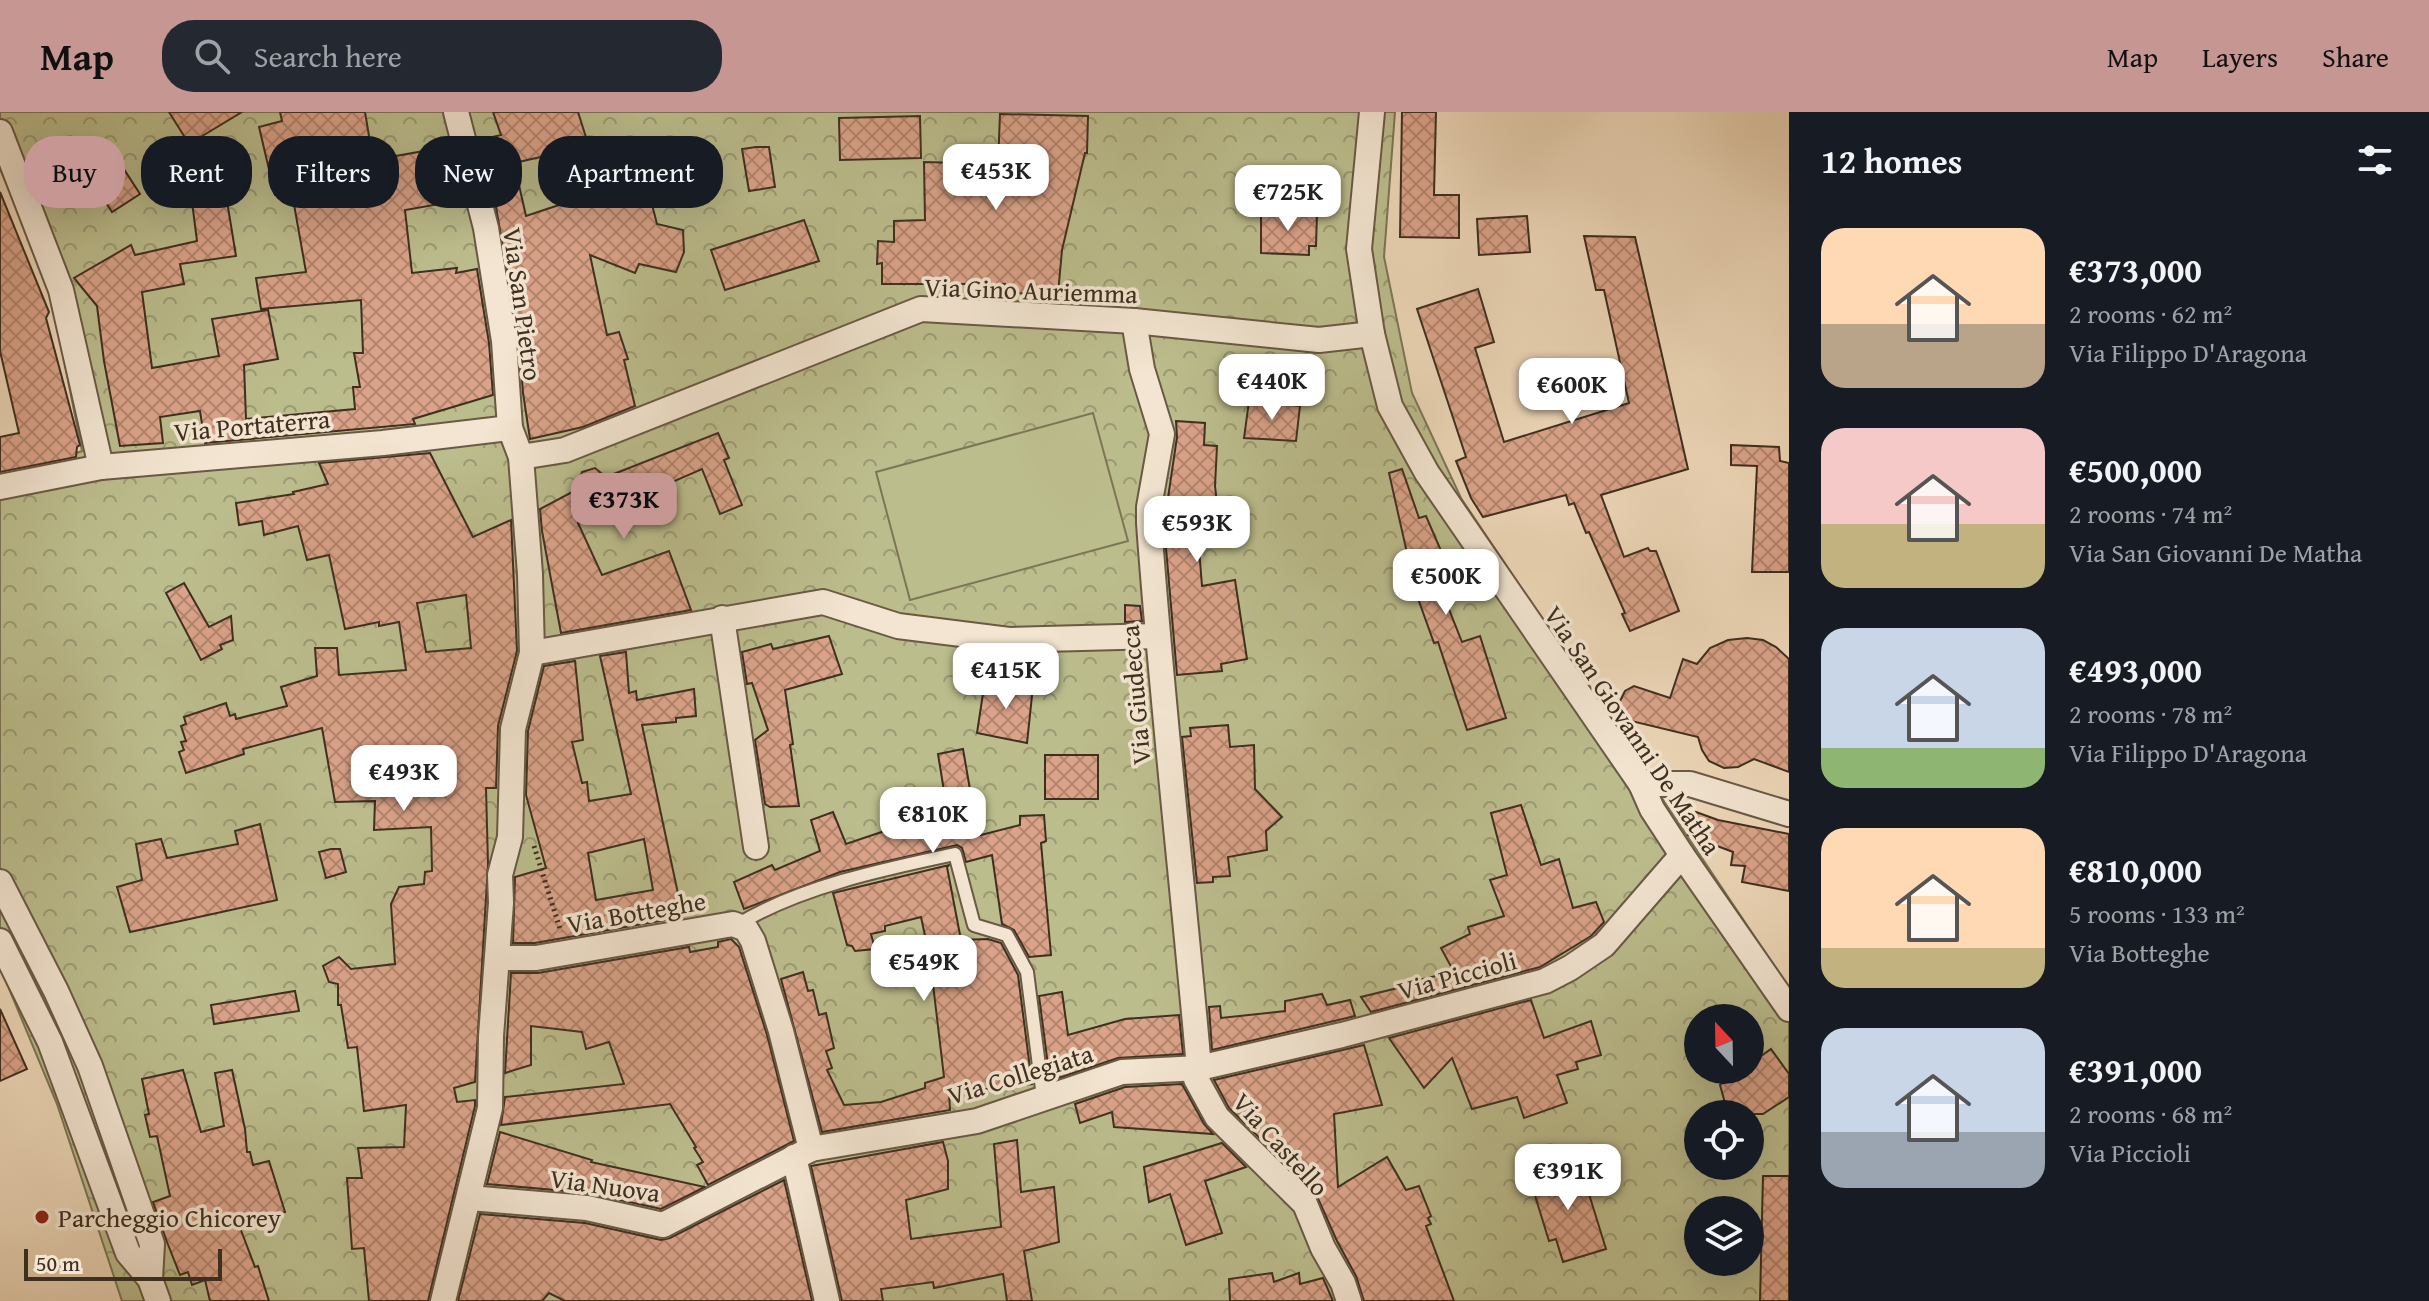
<!DOCTYPE html>
<meta charset="utf-8">
<style>
:root{--surface:#171b24;--page:#242831;--text:#f1f3f6;--muted:#9ea1a6;--accent:#c59692}
body{margin:0;font-family:"Gentium Book Plus",serif;background:var(--page);color:var(--text);height:100vh;display:flex;flex-direction:column;font-size:30px;white-space:nowrap}
*{box-sizing:border-box;margin:0}
p{font-size:26px;color:var(--muted)}
.icon{flex:none;width:44px;height:44px;fill:none;stroke:currentColor;stroke-width:2;stroke-linecap:round;stroke-linejoin:round}
.map{position:relative;flex:1;overflow:hidden}
.side{display:flex;flex-direction:column;background:var(--surface);width:640px}
.side>*{flex:none}
.top-card{position:absolute;left:24px;top:24px;width:760px;height:72px;display:flex;gap:16px}
.needle{width:52px;rotate:338deg}
.controls{position:absolute;left:1684px;top:892px;display:grid;gap:16px}
.controls a{display:grid;place-items:center;width:80px;height:80px;border-radius:50%;background:var(--surface);box-shadow:0 8px 32px #0002;font-size:40px}
.scale{position:absolute;left:24px;bottom:20px;width:198px;box-sizing:border-box;padding-left:8px;border:4px solid #3e2f1f;border-top:0;font-size:22px;line-height:28px;white-space:nowrap;color:#3e2f1f;-webkit-text-stroke:6px #f3e5d1;paint-order:stroke}
.price{position:absolute;translate:-50% -68px;padding:0 18px;border-radius:16px;background:#fff;color:#222;font-size:26px;line-height:52px;filter:drop-shadow(0 2px 4px #0008)}
.price::after{content:'';position:absolute;left:50%;top:48px;width:24px;height:18px;margin-left:-12px;background:inherit;clip-path:polygon(0 0,100% 0,50% 100%)}
.price.on{background:var(--accent);color:#111}
ul{padding:0;list-style:none}
li{display:flex;align-items:center;gap:24px;height:200px;padding:0 32px}
li span{display:grid;place-items:center;flex:none;width:224px;height:160px;border-radius:24px;color:#555}
li>.icon{margin-inline-start:auto}
span .icon{width:96px;height:96px;fill:#fffc;stroke-width:1}
li b{font-size:34px}
h2{display:flex;justify-content:space-between;align-items:center;height:96px;padding:0 32px;font-size:34px}
.tag{padding:0 28px;border-radius:32px;background:var(--surface);box-shadow:0 8px 32px #0002;font-size:28px;line-height:72px}
.tag.on{background:var(--accent);color:#111}
header{display:flex;align-items:center;gap:48px;box-sizing:border-box;height:112px;padding:0 40px;background:var(--accent);color:#111}
header strong{font-size:38px}
nav{display:flex;gap:44px;margin-inline-start:auto;font-size:28px}
.search{width:560px;height:72px;background:var(--page);display:flex;align-items:center;gap:20px;box-sizing:border-box;padding:0 28px;border-radius:32px;color:var(--muted);font-size:30px}
main{display:flex;flex:1;min-height:0}
.map>svg:first-child{display:block}
</style>
<header>
<strong>Map</strong>
<div class="search"><svg class="icon" aria-label="search" viewBox="0 0 24 24"><circle cx="10" cy="10" r="6"/><path d="M15 15l6 6"/></svg>Search here</div>
<nav><a>Map</a><a>Layers</a><a>Share</a></nav>
</header>
<main>
<div class="map">
<svg width="1789" height="1189" viewBox="0 0 1789 1189">
<defs>
<pattern id="forest-crowns" width="20" height="18" patternUnits="userSpaceOnUse" patternTransform="scale(2)"><rect width="20" height="18" fill="#bcbd8d"/><path d="M2 6a3 3 0 1 1 6 0M12 15a3 3 0 1 1 6 0" fill="none" stroke="#9a9a73"/></pattern>
<pattern id="building-cross-hatch" width="8" height="8" patternUnits="userSpaceOnUse" patternTransform="scale(2)"><rect width="8" height="8" fill="#dba389"/><path d="M0 0l8 8M0 8l8-8" fill="none" stroke="#b3856f"/></pattern>
</defs>
<rect width="100%" height="100%" fill="#edd7b8"/>
<filter id="stains"><feTurbulence type="fractalNoise" baseFrequency=".0025" numOctaves="4"/><feColorMatrix values="0 0 0 0 .2 0 0 0 0 .09 0 0 0 0 .02 0 0 0 .5 -.17"/></filter>
<radialGradient id="worn" r=".72"><stop offset=".6" stop-color="#630" stop-opacity="0"/><stop offset="1" stop-color="#630" stop-opacity=".3"/></radialGradient>
<path fill="url(#forest-crowns)" stroke="#7d7656" stroke-width="2" fill-rule="evenodd" d="M0 0H1395L1384 145 1412 281 1461 386 1789 876V1189H122L57 992 0 855V368L82 339 48 167 0 57ZM1698 906H1750V958H1698ZM1698 1002H1750V1054H1698ZM1698 1098H1750V1150H1698Z"/>
<polygon fill="#bcbd8d" stroke="#7d7656" stroke-width="2" points="1093,301 1128,429 910,488 876,360"/>
<g fill="url(#building-cross-hatch)" stroke="#3e2f1f" stroke-width="2" fill-rule="evenodd">
<polygon points="169,0 242,0 189,32"/>
<polygon points="280,0 365,0 373,48 441,36 451,90 405,98 412,161 457,156 456,161 477,157 489,231 493,283 413,307 415,312 205,331 200,299 160,305 163,331 120,334 104,249 97,194 74,166 131,133 135,143 197,129 191,82 225,77 236,144 180,152 184,172 142,180 152,256 219,244 212,207 268,198 278,247 244,253 246,307 355,297 353,275 360,275 354,241 363,241 361,188 261,197 256,166 306,160 292,81 275,83 259,15 282,9"/>
<path d="M493 0H578L596 57 643 44 642 40 670 34 680 69 648 77 657 112 683 118 684 140 676 160 639 152 635 161 590 143 607 223 619 220 628 247 624 248 635 294 583 315 530 327 523 281 519 227 489 55 488 26 501 23ZM554 42 565 91 526 104 514 51Z"/>
<polygon points="1402,0 1436,0 1434,83 1459,83 1459,126 1400,125"/>
<polygon points="1000,2 1088,4 1087,41 1085,41 1062,138 1058,182 1005,181 1005,172 882,172 882,151 877,152 878,129 894,130 894,109 925,108 924,50 998,52"/>
<polygon points="920,4 921,46 840,48 839,6"/>
<polygon points="105,28 140,82 112,100 97,77 74,92 57,69 60,67 56,60"/>
<polygon points="756,35 769,35 775,75 749,79 742,37"/>
<polygon points="0,80 49,200 46,206 80,333 77,335 76,345 0,360 0,325 19,321 0,239"/>
<polygon points="1261,100 1317,101 1316,134 1309,134 1309,143 1261,141"/>
<polygon points="1527,104 1530,140 1479,143 1477,107"/>
<polygon points="804,108 819,149 725,178 711,138"/>
<polygon points="1584,124 1635,125 1688,357 1601,383 1624,445 1648,436 1650,439 1656,439 1679,499 1630,519 1622,502 1625,501 1589,420 1586,421 1574,391 1569,393 1566,383 1483,405 1471,386 1456,349 1466,345 1417,197 1478,177 1494,230 1475,236 1504,330 1629,291 1604,178 1596,178"/>
<polygon points="1249,289 1300,294 1296,329 1244,326"/>
<polygon points="1176,309 1205,311 1204,333 1217,334 1215,374 1218,399 1196,399 1202,474 1235,468 1247,547 1221,552 1222,559 1177,563 1164,413 1177,325"/>
<polygon points="718,321 729,346 724,348 742,393 720,402 702,357 578,411 602,463 669,439 691,498 561,521 542,419 540,397 576,378 582,360 595,356 606,365"/>
<polygon points="1731,333 1779,335 1780,349 1789,351 1789,460 1752,460 1757,354 1731,353"/>
<path d="M430 341 473 425 511 408 517 539 498 614 496 676H486L488 752 475 970 454 976 457 990 475 988V994L428 1189H369L364 1136 352 1137 347 1066H362L358 1036 404 1035 406 993 364 999 357 935 348 936 341 893H338V872L329 870 323 854 339 845 351 857 395 852 391 792 399 775 424 772 425 760 432 759 431 715 374 718 375 689 335 690 322 616 243 637 244 642 186 661 179 640 184 638 181 630 186 629 181 614 186 612 184 605 226 591 230 604 235 602 236 607 287 594 281 575 317 564 315 536H337L339 563 406 558 399 510 379 514V510L345 517 329 443 307 448 298 414 264 423 262 409 239 413 236 391 294 382 293 380 328 372 319 351ZM466 483 471 536 426 540 417 491Z"/>
<polygon points="1402,357 1419,406 1426,404 1445,448 1431,452 1462,530 1480,524 1506,606 1467,618 1438,530 1434,531 1416,481 1389,361"/>
<polygon points="184,471 209,515 231,504 233,528 220,533 222,537 201,548 166,481"/>
<polygon points="1125,493 1140,494 1142,509 1125,510"/>
<polygon points="829,524 842,562 785,578 793,632 790,633 799,694 770,695 765,692 755,628 768,618 752,571 747,572 742,540 771,532 773,537"/>
<polygon points="1747,526 1763,528 1776,535 1789,547 1789,660 1754,647 1738,655 1724,656 1709,649 1702,638 1698,625 1627,608 1620,589 1625,579 1634,574 1670,586 1683,547 1697,552 1710,536 1728,528"/>
<path d="M626 540 629 581 636 579 637 588 694 577 696 604 676 606V610L642 613 683 805 535 831H513L515 765 546 756 526 683 528 619 544 554 575 549 583 628 572 630 582 671 587 670 589 689 631 682 600 544ZM644 727 653 778 596 788 588 741Z"/>
<polygon points="985,568 1033,574 1027,631 977,621"/>
<polygon points="1228,613 1230,635 1254,633 1255,677 1282,705 1266,719 1267,738 1228,745 1230,764 1213,765 1213,770 1197,771 1182,625 1191,624 1190,616"/>
<polygon points="963,637 972,689 977,688 981,723 1020,713 1020,704 1044,703 1046,729 1041,731 1051,843 1029,845 1014,818 1002,812 992,743 966,750 962,736 957,733 840,760 744,797 734,770 772,753 775,758 820,739 811,708 833,700 846,732 935,702 931,682 944,679 938,642"/>
<rect x="1045" y="643" width="53" height="44"/>
<polygon points="1521,693 1541,753 1559,747 1573,796 1596,790 1604,810 1591,824 1540,855 1371,900 1361,885 1410,873 1409,870 1454,860 1441,836 1470,822 1468,815 1504,804 1490,768 1507,763 1491,701"/>
<polygon points="1696,700 1718,708 1789,722 1789,779 1742,770 1745,754 1731,753 1733,740 1688,723"/>
<polygon points="260,712 277,788 130,820 117,775 142,768 136,732 161,727 167,746 238,732 235,719"/>
<polygon points="331,737 340,737 346,760 326,766 319,740"/>
<polygon points="949,753 947,755 961,828 988,827 1001,831 1018,863 1032,972 949,981 950,998 822,1020 781,867 803,860 808,879 813,878 819,903 826,901 834,936 826,939 832,956 827,958 844,993 881,990 925,976 925,971 944,965 930,847 921,805 885,814 885,819 871,822 875,837 855,839 852,834 847,833 833,781"/>
<polygon points="731,827 739,835 767,923 794,1029 708,1073 697,1053 703,1050 694,1036 696,1035 670,992 501,1013 505,985 624,972 609,930 586,937 582,920 531,914 531,953 505,961 511,861 538,861 689,835 690,840 718,835 718,830"/>
<polygon points="295,879 299,899 214,912 211,893"/>
<polygon points="1062,880 1068,923 1125,907 1179,903 1183,942 1118,946 1050,969 1039,884"/>
<polygon points="1322,882 1327,893 1350,888 1355,904 1212,938 1209,895 1220,894 1221,906 1285,899 1285,889"/>
<polygon points="1531,888 1544,926 1591,909 1601,943 1576,950 1578,957 1557,963 1567,991 1524,1006 1517,985 1472,997 1452,946 1424,976 1389,926"/>
<polygon points="0,897 27,957 0,969"/>
<polygon points="1364,933 1382,993 1334,1002 1338,1075 1387,1045 1406,1078 1419,1074 1431,1104 1428,1106 1431,1112 1426,1114 1454,1189 1364,1189 1356,1164 1337,1129 1316,1082 1291,1057 1281,1039 1281,1042 1277,1043 1229,996 1214,968"/>
<polygon points="1771,937 1789,962 1789,985 1763,1002 1728,1002 1720,973 1741,958 1750,958 1750,952"/>
<polygon points="183,958 201,1020 224,1014 215,961 232,958 245,1017 247,1040 250,1040 253,1053 269,1049 285,1100 239,1113 255,1155 258,1154 269,1189 210,1189 205,1168 192,1173 188,1160 180,1163 167,1130 153,1090 170,1084 157,1024 150,1025 145,1003 149,1002 142,967"/>
<polygon points="1182,972 1204,1012 1213,1022 1114,1015 1112,1000 1080,1011 1075,992 1125,975"/>
<polygon points="500,1020 592,1048 591,1050 705,1075 661,1097 588,1081 487,1072"/>
<polygon points="1017,1028 1021,1080 1054,1075 1059,1130 1024,1139 1032,1189 1007,1189 1003,1162 934,1176 933,1170 881,1177 883,1189 842,1189 811,1054 943,1030 948,1049 948,1077 906,1088 911,1127 1001,1115 994,1032"/>
<polygon points="1222,1031 1246,1055 1205,1069 1222,1121 1186,1133 1170,1082 1149,1090 1144,1055"/>
<polygon points="1580,1053 1606,1137 1563,1150 1556,1127 1549,1129 1529,1064 1553,1056 1554,1061"/>
<polygon points="1763,1064 1789,1064 1789,1189 1760,1189"/>
<polygon points="784,1068 812,1189 565,1189 549,1181 542,1189 458,1189 480,1102 585,1111 661,1128 670,1126"/>
<polygon points="1272,1161 1274,1170 1299,1161 1300,1172 1323,1166 1333,1189 1230,1189 1229,1167"/>
</g>
<g fill="none" stroke-linecap="round" stroke-linejoin="round">
<defs>
<path id="lane" d="M737 813C799 775 884 757 955 742L974 813 1007 823 1027 860 1043 985"/>
<g id="street">
<polyline points="1372,0 1359,137 1372,222 1390,294 1427,361 1641,672 1652,697 1682,743 1789,897"/>
<polyline points="0,20 61,178 101,355"/>
<path d="M1134 209 1142 257 1162 322 1149 395V411C1162 593 1183 774 1199 956L1196 967 1217 1005 1305 1092 1323 1136 1343 1171 1349 1189"/>
<polyline points="521,345 565,338 921,197 1134,209 1319,228 1372,222"/>
<polyline points="0,375 101,355 383,331 510,316"/>
<polyline points="722,506 756,735"/>
<polyline points="532,541 823,490 898,514 1009,528 1158,524"/>
<polyline points="1641,672 1690,672 1789,702"/>
<polyline points="0,770 56,879 90,954 152,1132 150,1167"/>
<polyline points="0,829 50,930 128,1141 150,1167 158,1189"/>
<polyline points="498,846 536,846 733,812 746,817 753,829 781,919 811,1037"/>
<polyline points="794,1045 827,1189"/>
<polyline points="470,1086 587,1096 663,1113 811,1037 977,1009 1122,960 1199,956 1342,923 1545,869 1570,856 1604,833 1682,743"/>
<polyline points="443,1189 490,996 491,924 501,791 500,763 510,725 513,617 532,541 530,462 521,345 510,316 504,229 486,116 456,0"/>
</g>
</defs>
<use href="#lane" stroke="#6a5945" stroke-width="16"/>
<use href="#street" stroke="#6a5945" stroke-width="28"/>
<polyline stroke="#3e2f1f" stroke-width="5" stroke-dasharray="2 4" stroke-linecap="butt" points="534,734 561,820"/>
<use href="#lane" stroke="#f3e5d1" stroke-width="12"/>
<use href="#street" stroke="#f3e5d1" stroke-width="24"/>
</g>
<circle fill="#8f2418" stroke="#f3e5d1" stroke-width="3" cx="42" cy="1105" r="8"/>
<g text-anchor="middle" dominant-baseline="central" stroke-width="7" stroke-linejoin="round" paint-order="stroke">
<g font-size="26" fill="#3e2f1f" stroke="#f3e5d1">
<text transform="translate(1031 178) rotate(2)">Via Gino Auriemma</text>
<text transform="translate(523 192) rotate(82)">Via San Pietro</text>
<text transform="translate(252 313) rotate(-5)">Via Portaterra</text>
<text transform="translate(1135 583) rotate(-95)">Via Giudecca</text>
<text transform="translate(1633 618) rotate(56)">Via San Giovanni De Matha</text>
<text transform="translate(636 800) rotate(-10)">Via Botteghe</text>
<text transform="translate(1457 863) rotate(-15)">Via Piccioli</text>
<text transform="translate(1020 962) rotate(-17)">Via Collegiata</text>
<text transform="translate(1281 1032) rotate(48)">Via Castello</text>
<text transform="translate(605 1073) rotate(8)">Via Nuova</text>
</g>
<g font-size="26" fill="#3e2f1f" stroke="#f3e5d1" text-anchor="start">
<text x="58" y="1105">Parcheggio Chicorey</text>
</g>
</g>
<rect width="100%" height="100%" filter="url(#stains)"/>
<rect width="100%" height="100%" fill="url(#worn)"/>
</svg>
<div class="controls">
<a><svg class="needle" viewBox="-14 -14 28 28"><path d="M0-13l5 13h-10z" fill="#e53935"/><path d="M0 13l5-13h-10z" fill="#9ea1a6"/></svg></a>
<a><svg class="icon" aria-label="locate" viewBox="0 0 24 24"><circle cx="12" cy="12" r="6"/><path d="M12 2v4M12 18v4M2 12h4M18 12h4"/></svg></a>
<a><svg class="icon" aria-label="layers" viewBox="0 0 24 24"><path d="M12 4l9 5-9 5-9-5zM3 14l9 5 9-5"/></svg></a>
</div>
<div class="scale">50 m</div>
<b class="price" style="left:996px;top:100px">€453K</b>
<b class="price" style="left:1288px;top:121px">€725K</b>
<b class="price" style="left:1272px;top:310px">€440K</b>
<b class="price" style="left:1572px;top:314px">€600K</b>
<b class="price on" style="left:624px;top:429px">€373K</b>
<b class="price" style="left:1197px;top:452px">€593K</b>
<b class="price" style="left:1446px;top:505px">€500K</b>
<b class="price" style="left:1006px;top:599px">€415K</b>
<b class="price" style="left:404px;top:701px">€493K</b>
<b class="price" style="left:933px;top:743px">€810K</b>
<b class="price" style="left:924px;top:891px">€549K</b>
<b class="price" style="left:1568px;top:1100px">€391K</b>
<div class="top-card">
<a class="tag on">Buy</a>
<a class="tag">Rent</a>
<a class="tag">Filters</a>
<a class="tag">New</a>
<a class="tag">Apartment</a>
</div>
</div>
<section class="side">
<h2>12 homes<svg class="icon" aria-label="filters" viewBox="0 0 24 24"><path d="M4 7h16M4 17h16"/><circle cx="9" cy="7" r="2"/><circle cx="15" cy="17" r="2"/></svg></h2>
<ul>
<li><span style="background:linear-gradient(#ffd9b3 60%,#b9a48a 0)"><svg class="icon" aria-label="home" viewBox="0 0 24 24"><path d="M3 11l9-7 9 7M6 9v11h12V9"/></svg></span><div><b>€373,000</b><p>2 rooms · 62 m²</p><p>Via Filippo D'Aragona</p></div></li>
<li><span style="background:linear-gradient(#f6c9c9 60%,#c2b280 0)"><svg class="icon" aria-label="home" viewBox="0 0 24 24"><path d="M3 11l9-7 9 7M6 9v11h12V9"/></svg></span><div><b>€500,000</b><p>2 rooms · 74 m²</p><p>Via San Giovanni De Matha</p></div></li>
<li><span style="background:linear-gradient(#c9d6e8 75%,#8fb573 0)"><svg class="icon" aria-label="home" viewBox="0 0 24 24"><path d="M3 11l9-7 9 7M6 9v11h12V9"/></svg></span><div><b>€493,000</b><p>2 rooms · 78 m²</p><p>Via Filippo D'Aragona</p></div></li>
<li><span style="background:linear-gradient(#ffd9b3 75%,#c2b280 0)"><svg class="icon" aria-label="home" viewBox="0 0 24 24"><path d="M3 11l9-7 9 7M6 9v11h12V9"/></svg></span><div><b>€810,000</b><p>5 rooms · 133 m²</p><p>Via Botteghe</p></div></li>
<li><span style="background:linear-gradient(#c9d6e8 65%,#9aa5b1 0)"><svg class="icon" aria-label="home" viewBox="0 0 24 24"><path d="M3 11l9-7 9 7M6 9v11h12V9"/></svg></span><div><b>€391,000</b><p>2 rooms · 68 m²</p><p>Via Piccioli</p></div></li>
</ul>
</section>
</main>
